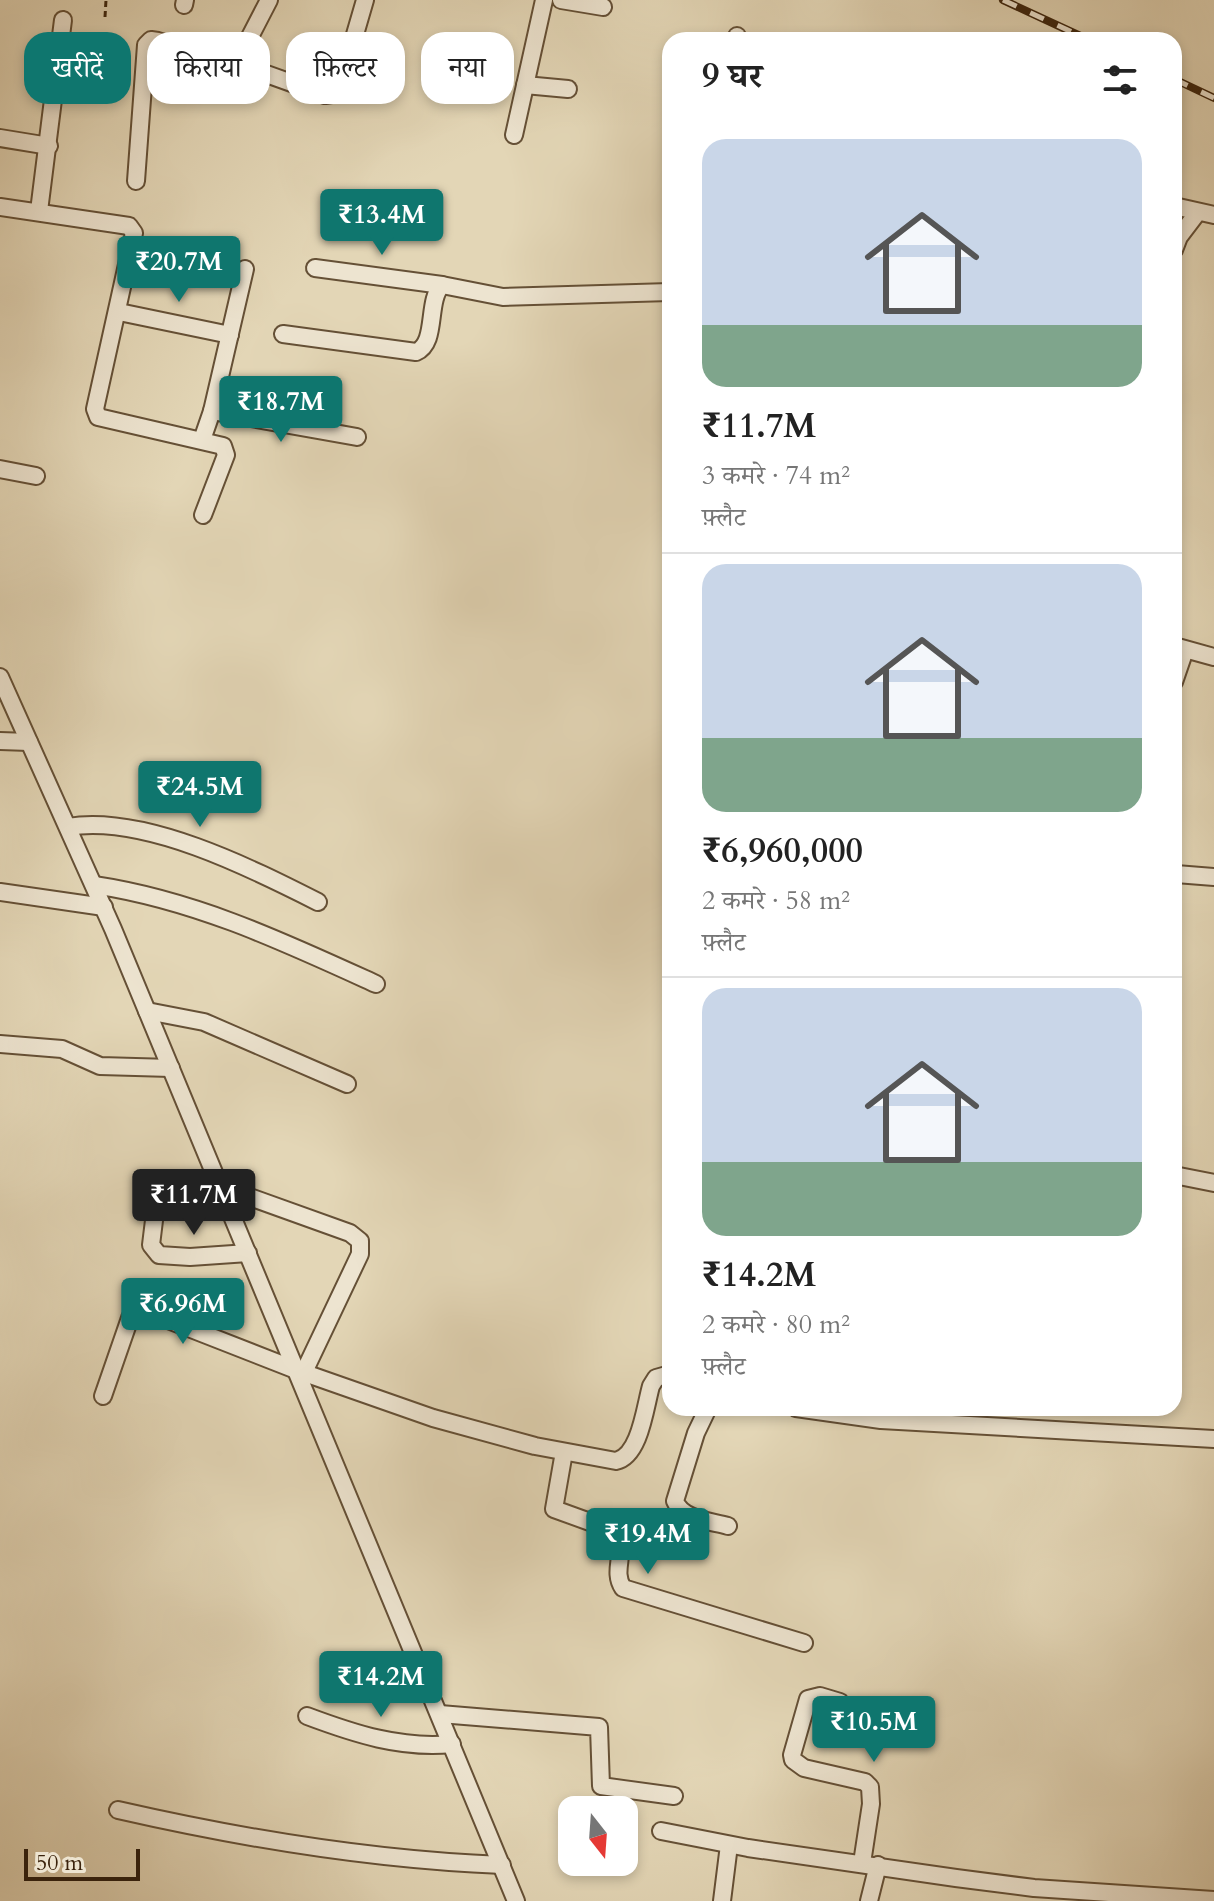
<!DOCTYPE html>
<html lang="hi">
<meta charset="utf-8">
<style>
:root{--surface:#fff;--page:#f6f6f6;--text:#222;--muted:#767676;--line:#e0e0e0;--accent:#0f766e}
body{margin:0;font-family:Cardo,"Noto Serif Devanagari",serif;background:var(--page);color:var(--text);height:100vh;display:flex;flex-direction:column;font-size:30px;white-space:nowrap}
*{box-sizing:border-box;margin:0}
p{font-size:26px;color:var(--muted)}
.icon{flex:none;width:44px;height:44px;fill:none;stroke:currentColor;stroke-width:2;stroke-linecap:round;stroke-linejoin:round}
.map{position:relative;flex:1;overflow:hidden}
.panel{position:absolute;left:662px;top:32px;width:520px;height:1384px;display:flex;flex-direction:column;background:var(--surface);border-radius:24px;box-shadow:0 4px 12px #0003}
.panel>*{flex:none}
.top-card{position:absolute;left:24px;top:32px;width:518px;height:72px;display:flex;gap:16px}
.needle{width:52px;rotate:163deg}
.buttons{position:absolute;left:558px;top:1796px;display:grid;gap:16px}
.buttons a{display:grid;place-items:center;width:80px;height:80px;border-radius:16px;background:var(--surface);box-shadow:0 4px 12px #0003;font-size:40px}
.scale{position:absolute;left:24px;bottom:20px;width:116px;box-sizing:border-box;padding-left:8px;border:4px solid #3b230c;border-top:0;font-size:22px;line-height:28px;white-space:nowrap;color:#3b230c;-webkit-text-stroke:6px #ede4d0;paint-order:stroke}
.price{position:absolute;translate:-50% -68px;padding:0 18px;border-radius:8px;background:var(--accent);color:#fff;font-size:26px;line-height:52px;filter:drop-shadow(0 2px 4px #0008)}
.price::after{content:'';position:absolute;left:50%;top:48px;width:24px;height:18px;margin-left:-12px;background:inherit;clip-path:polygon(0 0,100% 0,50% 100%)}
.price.on{background:#222;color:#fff}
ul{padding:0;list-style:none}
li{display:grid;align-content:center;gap:16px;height:424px;padding:0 40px}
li+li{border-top:2px solid var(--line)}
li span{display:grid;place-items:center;height:248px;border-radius:24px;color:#555}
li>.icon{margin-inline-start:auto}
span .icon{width:144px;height:144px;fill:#fffc;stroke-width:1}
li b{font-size:34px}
h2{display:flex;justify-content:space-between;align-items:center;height:96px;padding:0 40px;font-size:34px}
.chip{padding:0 28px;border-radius:24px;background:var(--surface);box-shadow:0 4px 12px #0003;font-size:28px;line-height:72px}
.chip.on{background:var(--accent);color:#fff}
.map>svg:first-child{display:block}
</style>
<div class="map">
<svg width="1214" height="1901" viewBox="0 0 1214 1901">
<rect width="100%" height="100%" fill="#e3d6b6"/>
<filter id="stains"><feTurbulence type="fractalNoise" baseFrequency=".0025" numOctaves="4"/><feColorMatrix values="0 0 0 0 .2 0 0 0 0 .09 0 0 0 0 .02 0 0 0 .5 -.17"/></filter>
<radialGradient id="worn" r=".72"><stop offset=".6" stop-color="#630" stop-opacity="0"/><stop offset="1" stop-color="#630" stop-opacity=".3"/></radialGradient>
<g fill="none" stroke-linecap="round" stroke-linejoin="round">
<defs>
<g id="minor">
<polyline points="561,0 603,7"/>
<polyline points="184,5 185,0"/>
<polyline points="737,36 737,40"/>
<polyline points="239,58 247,67 325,95 338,93 365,0"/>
<polyline points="525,85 568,89"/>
<polyline points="514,135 544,0"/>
<polyline points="0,138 49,146"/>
<polyline points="136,181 146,45 151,40 158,41 233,63 239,58 269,0"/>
<polyline points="1174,206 1214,215"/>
<polyline points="0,207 129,226 134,233 95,409 98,417 223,446 226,455 203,515"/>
<polyline points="39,211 63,20"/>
<polyline points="1174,250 1179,237 1198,212"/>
<polyline points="315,268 442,285"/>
<polyline points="119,312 230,335"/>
<path d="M283 334 416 352C438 343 426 301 442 285L503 297 670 292"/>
<polyline points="212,411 357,437"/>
<polyline points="202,440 212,411 245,269"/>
<polyline points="0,469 36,476"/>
<polyline points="1174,646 1214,657"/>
<polyline points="0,677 113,929 516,1901"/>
<polyline points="1174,682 1185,650"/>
<polyline points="0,741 29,742"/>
<path d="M68 827C144 814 251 868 318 902"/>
<polyline points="1176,874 1214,877"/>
<path d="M94 885C195 900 284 942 376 984"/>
<polyline points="0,892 104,907"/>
<polyline points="147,1011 204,1022 347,1084"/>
<polyline points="0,1044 62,1049 100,1066 171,1068"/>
<polyline points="1174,1175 1214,1183"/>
<polyline points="219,1186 350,1233 360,1241 360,1254 304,1372"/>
<polyline points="156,1204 151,1245 159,1255 190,1257 248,1253"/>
<path d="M103 1396 130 1318 133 1312 140 1309 296 1370 433 1418 535 1446 616 1461C640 1456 645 1407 651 1386L656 1378 670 1374"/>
<path d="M708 1408 696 1433 675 1501C682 1520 711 1521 728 1526"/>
<polyline points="796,1408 881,1420 1214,1439"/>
<path d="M564 1452 554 1509 612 1530C631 1547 610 1569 623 1588L804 1643"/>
<polyline points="840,1702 820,1696 808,1699 792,1755 793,1760 804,1768 865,1782 870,1787 871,1804 862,1863"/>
<polyline points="440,1714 599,1727 601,1786 674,1796"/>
<path d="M307 1716C355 1734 401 1749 452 1744"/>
<path d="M118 1810C245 1839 372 1860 502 1865"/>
<polyline points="661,1831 748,1848 956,1878 1034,1888 1214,1900"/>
<polyline points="722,1901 729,1845"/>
<polyline points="869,1901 878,1865"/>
</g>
</defs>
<use href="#minor" stroke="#655036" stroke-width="20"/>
<polyline stroke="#3b230c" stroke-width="3" stroke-dasharray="6 4" stroke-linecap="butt" points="105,17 106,0"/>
<use href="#minor" stroke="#ede4d0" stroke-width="16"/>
<defs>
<g id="rail">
<polyline points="1003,0 1089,40"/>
<polyline points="1174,79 1214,98"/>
</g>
</defs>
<use href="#rail" stroke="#3b230c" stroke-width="8"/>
<use href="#rail" stroke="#ede4d0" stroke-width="5" stroke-dasharray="15" stroke-linecap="butt"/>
</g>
<rect width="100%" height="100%" filter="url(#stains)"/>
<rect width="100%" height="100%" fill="url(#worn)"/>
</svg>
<div class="buttons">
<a><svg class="needle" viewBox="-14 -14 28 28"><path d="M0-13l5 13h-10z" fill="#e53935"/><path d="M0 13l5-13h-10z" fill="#767676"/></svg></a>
</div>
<div class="scale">50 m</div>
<b class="price" style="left:382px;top:257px">₹13.4M</b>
<b class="price" style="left:179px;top:304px">₹20.7M</b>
<b class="price" style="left:281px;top:444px">₹18.7M</b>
<b class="price" style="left:200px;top:829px">₹24.5M</b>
<b class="price on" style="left:194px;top:1237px">₹11.7M</b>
<b class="price" style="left:183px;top:1346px">₹6.96M</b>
<b class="price" style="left:648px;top:1576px">₹19.4M</b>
<b class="price" style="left:381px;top:1719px">₹14.2M</b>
<b class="price" style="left:874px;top:1764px">₹10.5M</b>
<div class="top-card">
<a class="chip on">खरीदें</a>
<a class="chip">किराया</a>
<a class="chip">फ़िल्टर</a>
<a class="chip">नया</a>
</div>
<section class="panel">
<h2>9 घर<svg class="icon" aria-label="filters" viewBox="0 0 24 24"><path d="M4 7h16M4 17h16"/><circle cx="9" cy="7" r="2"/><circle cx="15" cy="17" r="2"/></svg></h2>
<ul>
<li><span style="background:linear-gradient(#c9d6e8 75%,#7fa58c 0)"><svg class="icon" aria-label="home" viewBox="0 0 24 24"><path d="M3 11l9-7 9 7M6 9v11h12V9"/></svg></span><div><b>₹11.7M</b><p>3 कमरे · 74 m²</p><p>फ़्लैट</p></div></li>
<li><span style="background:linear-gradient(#c9d6e8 70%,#7fa58c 0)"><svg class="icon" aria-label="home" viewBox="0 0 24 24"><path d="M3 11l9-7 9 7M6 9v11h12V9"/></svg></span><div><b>₹6,960,000</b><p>2 कमरे · 58 m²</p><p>फ़्लैट</p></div></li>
<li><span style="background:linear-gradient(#c9d6e8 70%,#7fa58c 0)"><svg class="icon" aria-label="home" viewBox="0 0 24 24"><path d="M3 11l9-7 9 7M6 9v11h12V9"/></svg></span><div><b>₹14.2M</b><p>2 कमरे · 80 m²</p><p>फ़्लैट</p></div></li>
</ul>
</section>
</div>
